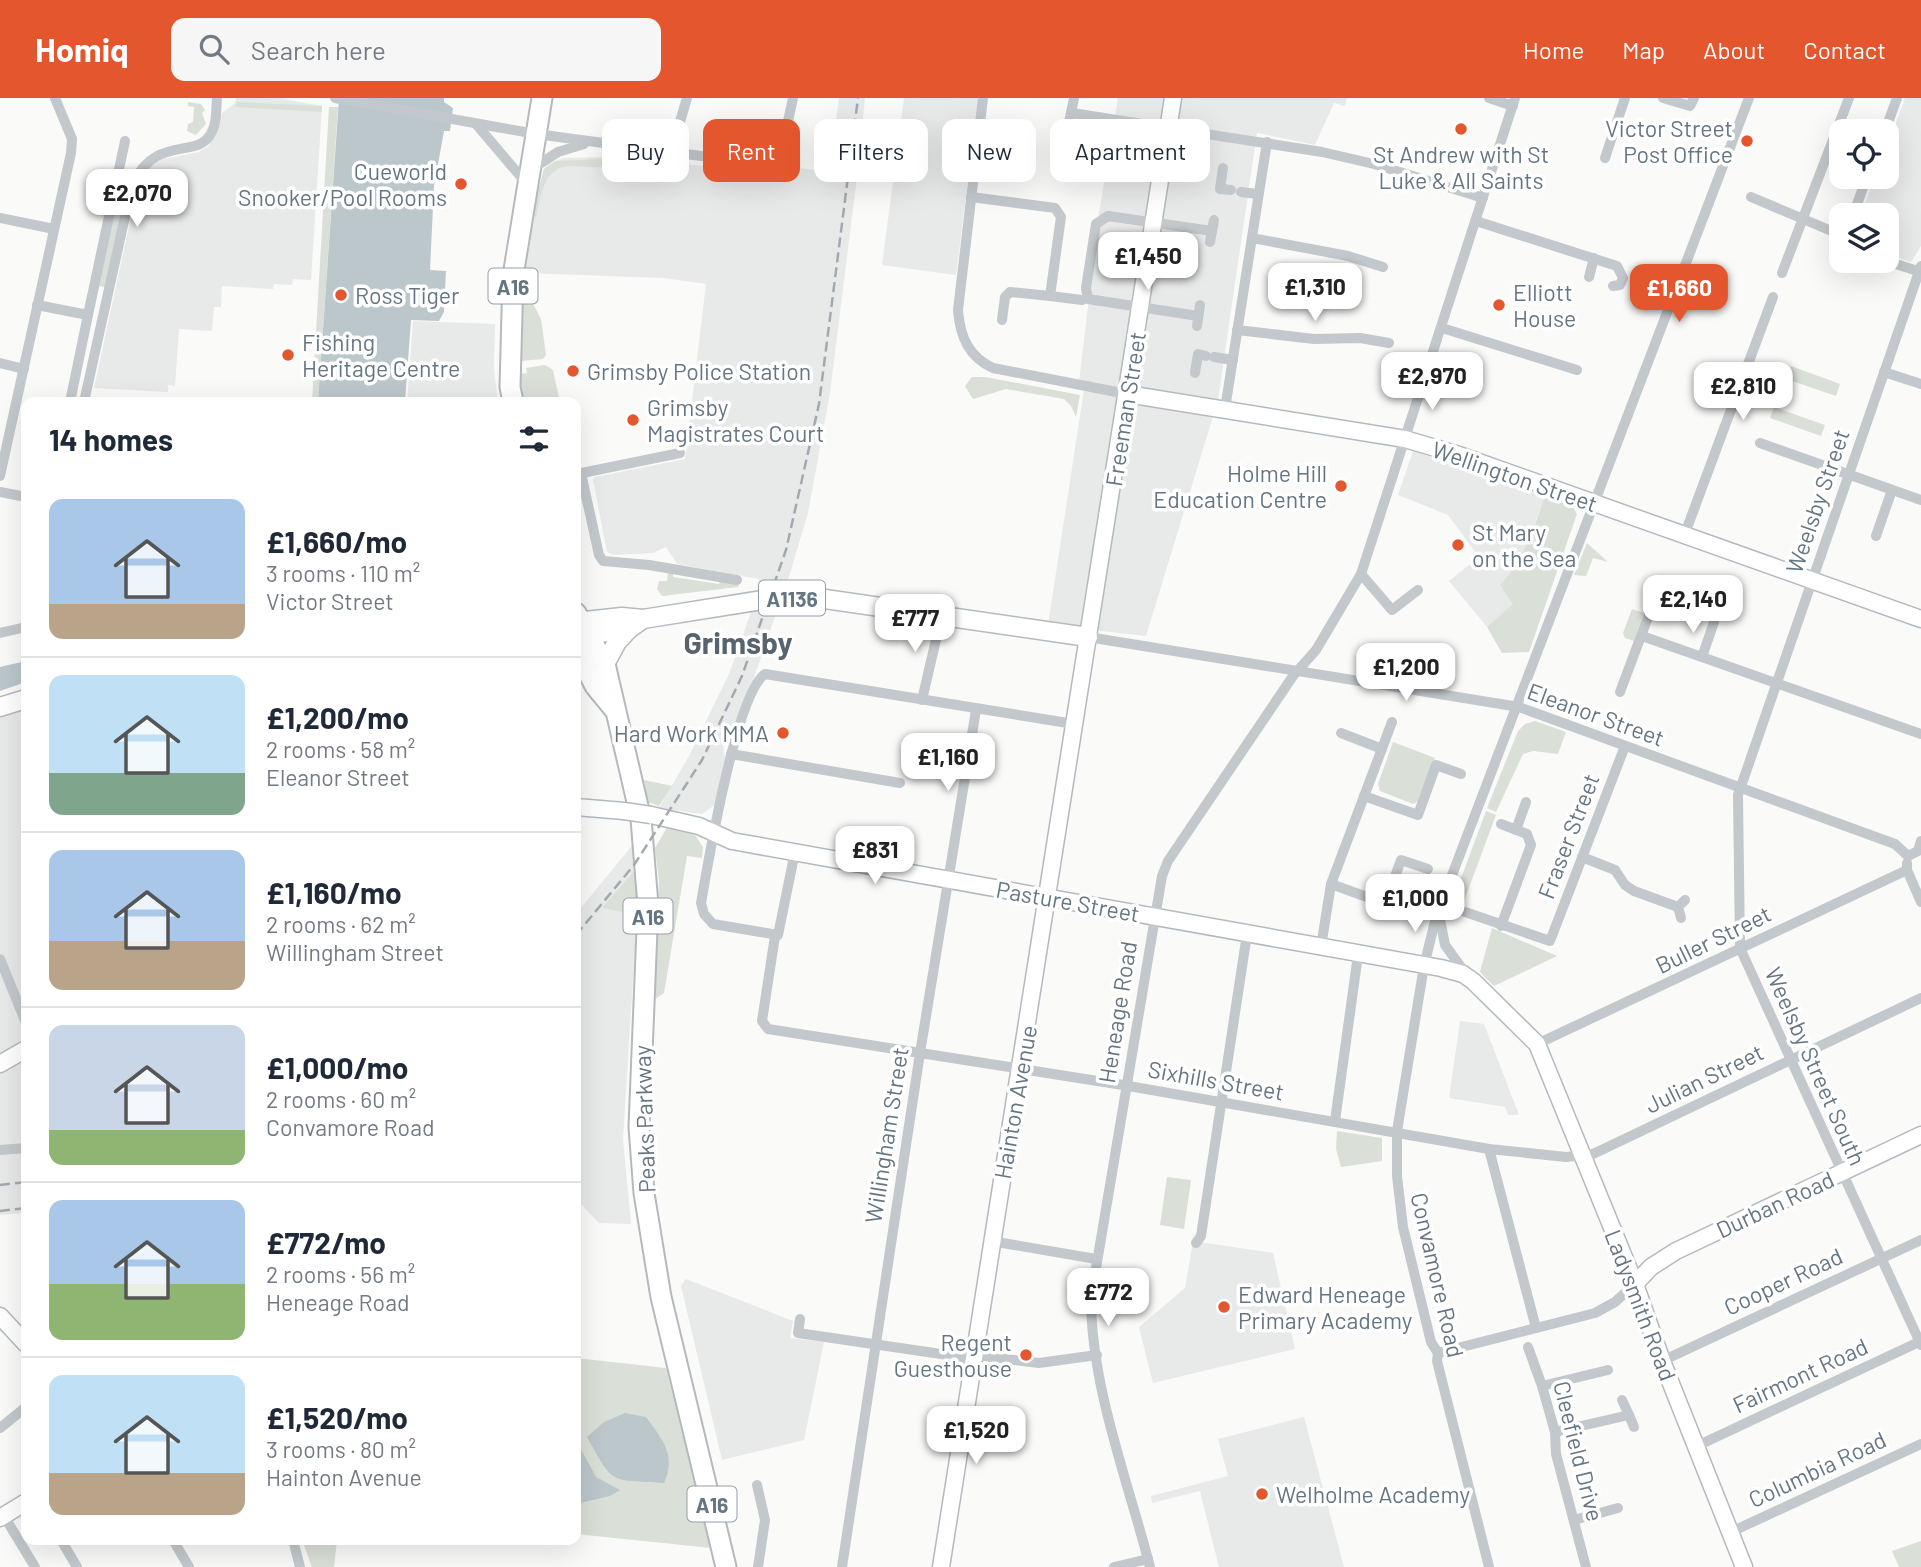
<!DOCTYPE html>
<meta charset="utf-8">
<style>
:root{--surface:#fff;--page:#f6f6f7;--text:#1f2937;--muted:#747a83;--line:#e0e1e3;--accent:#e4572e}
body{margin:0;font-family:Barlow,sans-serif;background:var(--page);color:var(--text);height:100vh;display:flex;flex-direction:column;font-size:26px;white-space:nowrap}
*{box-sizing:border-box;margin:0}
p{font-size:23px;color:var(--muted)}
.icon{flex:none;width:38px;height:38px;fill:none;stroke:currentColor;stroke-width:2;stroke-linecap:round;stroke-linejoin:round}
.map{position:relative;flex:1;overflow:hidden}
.drawer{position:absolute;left:21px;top:299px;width:560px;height:1148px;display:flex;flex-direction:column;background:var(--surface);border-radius:14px;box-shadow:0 7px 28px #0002}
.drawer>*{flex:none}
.top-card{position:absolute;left:602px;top:21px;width:665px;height:63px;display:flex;gap:14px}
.fabs{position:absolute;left:1829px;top:21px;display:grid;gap:14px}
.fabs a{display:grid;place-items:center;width:70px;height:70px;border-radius:14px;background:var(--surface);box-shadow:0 7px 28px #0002;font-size:35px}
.price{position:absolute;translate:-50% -60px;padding:0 16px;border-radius:14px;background:#fff;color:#222;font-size:23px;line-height:46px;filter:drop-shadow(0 2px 4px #0008)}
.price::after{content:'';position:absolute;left:50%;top:42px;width:21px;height:16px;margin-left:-10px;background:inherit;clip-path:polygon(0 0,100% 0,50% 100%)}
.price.on{background:var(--accent);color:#fff}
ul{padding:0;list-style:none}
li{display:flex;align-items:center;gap:21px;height:175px;padding:0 28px}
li+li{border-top:2px solid var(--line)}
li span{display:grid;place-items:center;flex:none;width:196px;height:140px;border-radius:14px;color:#555}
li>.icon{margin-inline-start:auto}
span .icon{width:84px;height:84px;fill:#fffc;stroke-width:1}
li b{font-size:30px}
h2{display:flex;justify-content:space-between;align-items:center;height:84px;padding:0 28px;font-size:30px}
.pill{padding:0 24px;border-radius:14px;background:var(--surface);box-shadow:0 7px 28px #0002;font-size:24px;line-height:63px}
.pill.on{background:var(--accent);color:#fff}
header{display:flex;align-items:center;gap:42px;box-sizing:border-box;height:98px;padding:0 35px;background:var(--accent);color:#fff}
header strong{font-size:33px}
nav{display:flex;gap:38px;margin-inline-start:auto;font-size:24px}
.search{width:490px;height:63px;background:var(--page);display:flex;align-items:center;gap:18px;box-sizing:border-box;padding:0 24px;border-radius:14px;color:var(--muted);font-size:26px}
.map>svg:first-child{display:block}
</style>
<header>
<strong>Homiq</strong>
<div class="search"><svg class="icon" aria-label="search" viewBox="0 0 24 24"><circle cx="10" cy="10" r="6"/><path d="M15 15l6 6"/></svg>Search here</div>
<nav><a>Home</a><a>Map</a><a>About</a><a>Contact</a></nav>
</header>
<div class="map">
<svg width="1921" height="1469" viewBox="0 0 1921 1469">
<rect width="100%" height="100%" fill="#fafaf8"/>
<g fill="#e8e9e9">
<polygon points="236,0 278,0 322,8 311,182 293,181 292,187 274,186 273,191 222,188 221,209 214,209 212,233 179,231 175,288 168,287 168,294 94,290 138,87 145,72 163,61 199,54 209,48 222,15 235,5"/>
<polygon points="839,0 865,0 858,71 830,295 808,415 788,482 759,486 759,481 677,466 666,449 653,455 613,457 607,454 593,382 595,379 685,361 706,186 664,180 525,175 528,137 544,71 548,66 563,60 647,58 680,66 766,73 768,66 829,74"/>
<polygon points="904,0 979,0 956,177 882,167"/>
<polygon points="1118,0 1347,0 1345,8 1334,5 1315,47 1257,35 1218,302 1146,538 1048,527 1085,285 1079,284 1099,115"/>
<polygon points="1905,0 1921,0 1921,148 1911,164 1887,156 1886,117 1861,117 1875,79 1886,79 1887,49"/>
<polygon points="413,223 495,226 494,271 498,304 407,304"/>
<polygon points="1413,353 1545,397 1526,451 1514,472 1500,487 1514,506 1487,529 1449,483 1479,459 1448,417 1398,397"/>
<polygon points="778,510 740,620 723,648 725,660 716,706 702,716 659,710 689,658 729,576 751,514"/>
<polygon points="26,605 26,1115 0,1117 0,614"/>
<polygon points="635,744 639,767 603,810 637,817 623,1041 631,1126 599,1125 576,1101 576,816"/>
<polygon points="1460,923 1484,926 1519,1017 1508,1017 1505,1009 1449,1000"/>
<polygon points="1193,1143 1273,1155 1295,1251 1153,1285 1139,1229 1185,1190"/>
<polygon points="686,1181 793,1223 790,1240 824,1244 804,1342 722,1362 681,1188"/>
<polygon points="1304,1319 1344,1469 1219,1469 1200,1393 1152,1405 1151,1398 1228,1378 1218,1341"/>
</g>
<g fill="#dadfd7">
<polygon points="188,4 201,6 205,12 202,15 206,26 196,37 187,33 188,26 193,24 194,9 188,8"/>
<polygon points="237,4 322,8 322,14 235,9"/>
<polygon points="329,9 338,9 318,304 312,304"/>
<path d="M647 59 658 65 655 77H653L652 71 567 68C542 72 541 100 536 119L532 116 544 71 556 63Z"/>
<polygon points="122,72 130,73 105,189 98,188"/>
<polygon points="531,202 541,221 546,257 543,261 520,263 521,207"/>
<polygon points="545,267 553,272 559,300 546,304 523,304 520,276 527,275 526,270"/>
<polygon points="1791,268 1840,286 1836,298 1786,281"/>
<polygon points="972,279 985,279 1080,297 1076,319 1071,308 1064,301 1006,291 973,301 965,288"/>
<polygon points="1774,309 1825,327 1821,338 1770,320"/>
<path d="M1545 397 1571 406 1577 416 1529 554 1502 555 1487 529 1513 506 1500 487C1525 461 1534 430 1545 397Z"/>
<polygon points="1587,445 1608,464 1593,460 1586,478 1574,477"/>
<polygon points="668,475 673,475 673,479 719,486 720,483 739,486 738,489 662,498 657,491 659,483 667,483"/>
<polygon points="1632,511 1644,515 1634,543 1625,540 1623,535"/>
<polygon points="1535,623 1566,634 1558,656 1533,653 1523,656 1496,714 1487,710 1518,633 1525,626"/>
<polygon points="1393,644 1435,660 1419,703 1413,706 1380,693 1378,686"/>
<polygon points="644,682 672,688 659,708 648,704"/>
<polygon points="1486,713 1496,717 1460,814 1450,810"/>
<polygon points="668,728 695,737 703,749 702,760 687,758 664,895 655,901 659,783 655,750"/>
<polygon points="636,771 637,817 602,810"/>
<polygon points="1492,830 1557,858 1494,888 1480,874"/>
<polygon points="1337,1033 1382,1040 1382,1063 1341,1069 1336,1051"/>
<polygon points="1167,1079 1191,1082 1184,1131 1160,1127"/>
<polygon points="576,1260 666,1270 711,1450 576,1436"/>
<polygon points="302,1442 337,1442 334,1469 312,1469"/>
<polygon points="1921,1443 1921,1469 1899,1469 1892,1453"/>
</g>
<g fill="#bbc7cb">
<polygon points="339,0 444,0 444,4 453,10 450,33 444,33 434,88 430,172 446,173 444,214 439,223 411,222 405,304 318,304"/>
<polygon points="26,563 26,584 0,593 0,569"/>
<path d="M625 1315 646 1319C662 1341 677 1357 664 1385 609 1381 615 1389 587 1339L604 1324Z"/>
<polygon points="577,1344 596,1379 620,1392 610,1398 576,1406"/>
</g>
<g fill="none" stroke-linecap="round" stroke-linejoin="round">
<defs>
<g id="secondary">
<polyline points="1127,296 1405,341 1459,357 1921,521"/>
<polyline points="576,709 624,713"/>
<polyline points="651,717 699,728 732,743 1441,870 1463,876 1473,883 1537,946 1635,1186 1662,1263 1744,1469"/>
<polyline points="0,966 26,951"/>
<polyline points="1635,1186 1651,1169 1676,1153 1921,1037"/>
<polyline points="0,1218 26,1246"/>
<polyline points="0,1420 26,1404"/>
<polyline points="941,1469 1173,0"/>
</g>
<g id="primary">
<polyline points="576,524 622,519 643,521 775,500 818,500 1088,539"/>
<polyline points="576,538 629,531 643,521"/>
<polyline points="605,566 617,544 629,531"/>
<polyline points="0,609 26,601"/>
</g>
<g id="highway">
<polyline points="513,304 510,289 513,178 542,0"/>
<polyline points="576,515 605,566 641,721 648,807 639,1029 644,1095 661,1199 726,1469"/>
<polyline points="576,551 595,588 613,610"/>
</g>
</defs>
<use href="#secondary" stroke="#b3babf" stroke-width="19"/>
<use href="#primary" stroke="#b5babe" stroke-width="21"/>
<use href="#highway" stroke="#b4b9bd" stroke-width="23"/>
<g stroke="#c3c8cc" stroke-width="10">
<polyline points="335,0 536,36 761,66 769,46 785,37 793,0"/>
<path d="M983 0 958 212C960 239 969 259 993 270L1127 296"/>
<polyline points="1489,0 1513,8"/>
<polyline points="1663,0 1690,8 1694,0"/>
<polyline points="1072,15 1322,54 1374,66 1483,100"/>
<polyline points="476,26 527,86"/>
<polyline points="1885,33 1897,0"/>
<polyline points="1067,34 1074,0"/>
<polyline points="671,54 687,0"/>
<polyline points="1605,60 1625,0"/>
<polyline points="1223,70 1220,91 1231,92"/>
<polyline points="530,72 558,54 584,46"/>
<polyline points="1241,94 1258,96"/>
<polyline points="971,99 1055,110 1061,119 1050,198 1010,194 1005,199 1002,222"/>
<polyline points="1751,99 1841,137"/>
<polyline points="1853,117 1867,79"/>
<polyline points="0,120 54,131"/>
<polyline points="1476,123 1617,168 1623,180 1620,187 1613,188"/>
<polyline points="1252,140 1348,158 1383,169"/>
<polyline points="1210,144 1214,122"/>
<polyline points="1886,163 1921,174"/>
<polyline points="1921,168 1738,697 1740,850 1921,1247"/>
<polyline points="1782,175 1849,0"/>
<polyline points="1589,179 1594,160"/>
<polyline points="1050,198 1082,202"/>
<polyline points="37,207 88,217 70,304"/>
<polyline points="88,217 125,43"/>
<polyline points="1198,218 1088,201 1086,190 1096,126 1108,118 1212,133"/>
<polyline points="1197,228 1200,207"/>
<polyline points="1442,230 1577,272"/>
<polyline points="1237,232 1314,241 1360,240 1389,245"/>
<polyline points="1214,259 1233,262"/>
<polyline points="0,265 24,271"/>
<polyline points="1884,274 1921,286"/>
<polyline points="1195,275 1198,256 1206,258"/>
<path d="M84 304 132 87C156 36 196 61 210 37 217 27 216 12 217 0"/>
<polyline points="1225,311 1267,44"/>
<polyline points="1760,345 1921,402"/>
<polyline points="581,375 599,457 603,463 649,467 737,482"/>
<polyline points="577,376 680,355"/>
<polyline points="0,378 71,55 72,41 55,0"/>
<polyline points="0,394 26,399"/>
<polyline points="1684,438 1773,199"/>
<polyline points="1876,438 1892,392"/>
<polyline points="1361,476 1392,512 1418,492"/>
<polyline points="0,535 26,529"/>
<polyline points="1642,538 1921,636"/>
<polyline points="1088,539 1519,609 1895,746 1908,758"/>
<polyline points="1702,559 1714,524"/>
<polyline points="1620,594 1659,490"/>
<polyline points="922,602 941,520"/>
<polyline points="1341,635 1382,651"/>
<polyline points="731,656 900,685"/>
<polyline points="1364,698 1418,717 1436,667 1461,676"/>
<polyline points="1501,726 1527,736 1531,747 1501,828"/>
<polyline points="1516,732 1526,704"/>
<path d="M795 754 778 837 713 826 704 816 701 805C708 765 736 596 765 576L1074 626"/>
<polyline points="1908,758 1918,753 1921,743"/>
<polyline points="1582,759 1615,772 1625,787 1634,793 1678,809"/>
<polyline points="1907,765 1907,772 1921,804"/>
<polyline points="1331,786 1378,803 1389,795 1401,762 1428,771"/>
<polyline points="1465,814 1550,843 1625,648"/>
<polyline points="1439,816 1445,847 1466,876"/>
<polyline points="1681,820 1678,809 1685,802"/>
<polyline points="775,838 762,923 768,931 1123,987 1489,1051 1566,1059 1593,1056 1921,900"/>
<polyline points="1321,849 1331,786 1392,624"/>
<polyline points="0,861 26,925"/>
<polyline points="1537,946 1907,772"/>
<polyline points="1335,1023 1358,857"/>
<polyline points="1489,1051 1536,1230"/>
<polyline points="0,1052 26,1050"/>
<polyline points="991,1140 997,1144 1096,1161"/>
<polyline points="1196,1145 1201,1138 1247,836"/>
<polyline points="800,1221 798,1235 975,1261"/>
<polyline points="1528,1249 1542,1288 1555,1334 1556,1356 1586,1469"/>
<polyline points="976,1253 982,1258 1039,1265 1097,1257"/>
<polyline points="1438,1255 1595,1215 1615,1204 1635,1186"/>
<polyline points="1662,1263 1921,1142"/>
<polyline points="1542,1288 1608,1272"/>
<polyline points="1622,1302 1629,1317"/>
<polyline points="0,1330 26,1309"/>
<polyline points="1555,1334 1629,1317 1634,1329"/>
<polyline points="1697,1348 1921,1243"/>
<polyline points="757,1387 765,1422 758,1469"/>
<polyline points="4,1418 35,1469"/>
<polyline points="1574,1422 1618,1410"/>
<polyline points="1731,1434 1921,1346"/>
<polyline points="61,1442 77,1469"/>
<polyline points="173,1442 189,1469"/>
<polyline points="293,1442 300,1469"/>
<polyline points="842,1469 920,955 976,612"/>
<polyline points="1114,1469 1148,1461"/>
<path d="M1150 1469C1128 1383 1091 1289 1091 1200L1162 778 1168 763 1293 578 1316 552 1361 476 1515 0"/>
<polyline points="1489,1469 1437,1263 1438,1255 1431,1244 1403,1129 1397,1078 1397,1033 1424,868 1436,819 1749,0"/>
</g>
<use href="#secondary" stroke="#fff" stroke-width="16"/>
<use href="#primary" stroke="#fff" stroke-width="18"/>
<use href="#highway" stroke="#fff" stroke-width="19"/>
<g stroke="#a2aab0" stroke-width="2.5" stroke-dasharray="10 5" stroke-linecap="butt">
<polyline points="576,837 634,767 702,662 742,578 786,452 819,306 858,0"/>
<polyline points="0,1087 26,1084"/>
<polyline points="0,1113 26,1110"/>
</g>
<defs>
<polyline id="secondary-bridge" points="624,713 651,717"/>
</defs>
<use href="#secondary-bridge" stroke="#b3babf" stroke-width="19" stroke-linecap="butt"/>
<use href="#secondary-bridge" stroke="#fff" stroke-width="16"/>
</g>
<g fill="#e4572e" stroke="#fff" stroke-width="2.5">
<circle cx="1461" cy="31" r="7"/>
<circle cx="1747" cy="43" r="7"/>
<circle cx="461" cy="86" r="7"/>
<circle cx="341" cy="197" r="7"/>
<circle cx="1499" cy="207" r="7"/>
<circle cx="288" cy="257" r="7"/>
<circle cx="573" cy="273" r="7"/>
<circle cx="633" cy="322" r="7"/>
<circle cx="1341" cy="388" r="7"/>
<circle cx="1458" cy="447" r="7"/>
<circle cx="783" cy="635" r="7"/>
<circle cx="1224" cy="1209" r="7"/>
<circle cx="1026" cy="1257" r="7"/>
<circle cx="1262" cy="1396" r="7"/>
</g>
<g text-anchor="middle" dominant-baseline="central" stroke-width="7" stroke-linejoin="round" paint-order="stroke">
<g fill="#fff" stroke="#939fa8" stroke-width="2">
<rect x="488.5" y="170.5" width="49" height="35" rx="5"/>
<rect x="759" y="482.5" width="66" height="35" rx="5"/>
<rect x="623.5" y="800.5" width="49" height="35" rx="5"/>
<rect x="687.5" y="1388.5" width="49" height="35" rx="5"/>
</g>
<g font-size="21" font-weight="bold" fill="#657683">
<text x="513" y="188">A16</text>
<text x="792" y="500">A1136</text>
<text x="648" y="818">A16</text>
<text x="712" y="1406">A16</text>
</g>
<g font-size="23" fill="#657683" stroke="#fff" text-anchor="start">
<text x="1733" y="30" text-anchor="end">Victor Street<tspan x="1733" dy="26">Post Office</tspan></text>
<text x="1461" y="56" text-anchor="middle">St Andrew with St<tspan x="1461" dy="26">Luke &amp; All Saints</tspan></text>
<text x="447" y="73" text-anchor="end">Cueworld<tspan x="447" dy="26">Snooker/Pool Rooms</tspan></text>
<text x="1513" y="194">Elliott<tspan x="1513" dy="26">House</tspan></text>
<text x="355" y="197">Ross Tiger</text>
<text x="302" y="244">Fishing<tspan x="302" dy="26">Heritage Centre</tspan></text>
<text x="587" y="273">Grimsby Police Station</text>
<text x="647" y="309">Grimsby<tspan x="647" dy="26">Magistrates Court</tspan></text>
<text x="1327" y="375" text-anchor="end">Holme Hill<tspan x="1327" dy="26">Education Centre</tspan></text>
<text x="1472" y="434">St Mary<tspan x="1472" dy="26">on the Sea</tspan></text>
<text x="769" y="635" text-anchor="end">Hard Work MMA</text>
<text x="1238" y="1196">Edward Heneage<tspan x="1238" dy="26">Primary Academy</tspan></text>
<text x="1012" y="1244" text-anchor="end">Regent<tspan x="1012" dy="26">Guesthouse</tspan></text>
<text x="1276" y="1396">Welholme Academy</text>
</g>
<g font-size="23" fill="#657683" stroke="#fff">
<text transform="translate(1125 311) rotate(-81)">Freeman Street</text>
<text transform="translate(1515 378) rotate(19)">Wellington Street</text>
<text transform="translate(1817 403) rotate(-71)">Weelsby Street</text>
<text transform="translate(1596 616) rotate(20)">Eleanor Street</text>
<text transform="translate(1568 738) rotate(-69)">Fraser Street</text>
<text transform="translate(1068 803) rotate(10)">Pasture Street</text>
<text transform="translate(1713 841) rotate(-26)">Buller Street</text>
<text transform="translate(1117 914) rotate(-81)">Heneage Road</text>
<text transform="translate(1816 968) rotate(66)">Weelsby Street South</text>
<text transform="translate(1704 980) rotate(-26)">Julian Street</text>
<text transform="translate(1216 982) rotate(10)">Sixhills Street</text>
<text transform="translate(1015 1004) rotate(-80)">Hainton Avenue</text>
<text transform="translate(644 1021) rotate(-92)">Peaks Parkway</text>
<text transform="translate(886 1037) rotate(-81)">Willingham Street</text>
<text transform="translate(1775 1106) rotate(-25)">Durban Road</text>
<text transform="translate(1438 1177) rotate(77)">Convamore Road</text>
<text transform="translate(1783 1183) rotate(-25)">Cooper Road</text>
<text transform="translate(1641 1207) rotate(69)">Ladysmith Road</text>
<text transform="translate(1800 1277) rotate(-25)">Fairmont Road</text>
<text transform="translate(1579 1353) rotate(76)">Cleefield Drive</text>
<text transform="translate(1817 1371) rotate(-25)">Columbia Road</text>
</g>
<g font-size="30" font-weight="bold" fill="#57646e" stroke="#fff">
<text x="738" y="544">Grimsby</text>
</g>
</g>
</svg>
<div class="fabs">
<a><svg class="icon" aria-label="locate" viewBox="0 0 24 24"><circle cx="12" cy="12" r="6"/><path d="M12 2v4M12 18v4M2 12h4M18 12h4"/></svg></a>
<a><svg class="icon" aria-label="layers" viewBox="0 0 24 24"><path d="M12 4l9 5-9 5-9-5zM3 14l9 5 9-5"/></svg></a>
</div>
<b class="price" style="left:137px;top:131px">£2,070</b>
<b class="price" style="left:1148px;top:194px">£1,450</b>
<b class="price" style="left:1315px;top:225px">£1,310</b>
<b class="price on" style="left:1679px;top:226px">£1,660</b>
<b class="price" style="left:1432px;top:314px">£2,970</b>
<b class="price" style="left:1743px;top:324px">£2,810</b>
<b class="price" style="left:1693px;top:537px">£2,140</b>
<b class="price" style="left:915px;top:556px">£777</b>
<b class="price" style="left:1406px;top:605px">£1,200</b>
<b class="price" style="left:948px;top:695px">£1,160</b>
<b class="price" style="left:875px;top:788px">£831</b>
<b class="price" style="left:1415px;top:836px">£1,000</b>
<b class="price" style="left:1108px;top:1230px">£772</b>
<b class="price" style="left:976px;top:1368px">£1,520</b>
<div class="top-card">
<a class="pill">Buy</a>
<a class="pill on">Rent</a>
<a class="pill">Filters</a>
<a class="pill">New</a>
<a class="pill">Apartment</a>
</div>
<section class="drawer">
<h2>14 homes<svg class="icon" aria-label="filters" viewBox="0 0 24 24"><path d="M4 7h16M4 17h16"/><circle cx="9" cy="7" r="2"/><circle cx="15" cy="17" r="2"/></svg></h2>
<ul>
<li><span style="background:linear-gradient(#a9c7e8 75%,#b9a48a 0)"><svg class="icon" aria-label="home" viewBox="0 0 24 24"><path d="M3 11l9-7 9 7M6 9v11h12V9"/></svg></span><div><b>£1,660/mo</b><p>3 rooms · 110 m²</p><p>Victor Street</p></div></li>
<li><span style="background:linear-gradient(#bfe0f5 70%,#7fa58c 0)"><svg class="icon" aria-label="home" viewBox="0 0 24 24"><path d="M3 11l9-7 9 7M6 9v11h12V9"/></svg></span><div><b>£1,200/mo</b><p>2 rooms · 58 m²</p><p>Eleanor Street</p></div></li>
<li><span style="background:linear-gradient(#a9c7e8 65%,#b9a48a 0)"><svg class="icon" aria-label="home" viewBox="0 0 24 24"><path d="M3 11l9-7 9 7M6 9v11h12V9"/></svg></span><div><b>£1,160/mo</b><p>2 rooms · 62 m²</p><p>Willingham Street</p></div></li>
<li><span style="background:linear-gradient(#c9d6e8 75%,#8fb573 0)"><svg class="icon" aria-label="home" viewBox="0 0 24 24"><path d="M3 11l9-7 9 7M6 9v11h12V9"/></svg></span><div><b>£1,000/mo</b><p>2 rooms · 60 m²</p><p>Convamore Road</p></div></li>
<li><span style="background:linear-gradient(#a9c7e8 60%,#8fb573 0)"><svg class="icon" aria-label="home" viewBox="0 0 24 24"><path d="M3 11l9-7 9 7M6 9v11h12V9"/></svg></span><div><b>£772/mo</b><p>2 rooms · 56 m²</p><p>Heneage Road</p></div></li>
<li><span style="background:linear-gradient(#bfe0f5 70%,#b9a48a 0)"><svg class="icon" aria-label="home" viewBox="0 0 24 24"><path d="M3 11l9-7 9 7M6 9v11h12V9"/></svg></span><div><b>£1,520/mo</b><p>3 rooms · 80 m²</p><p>Hainton Avenue</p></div></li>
</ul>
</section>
</div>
